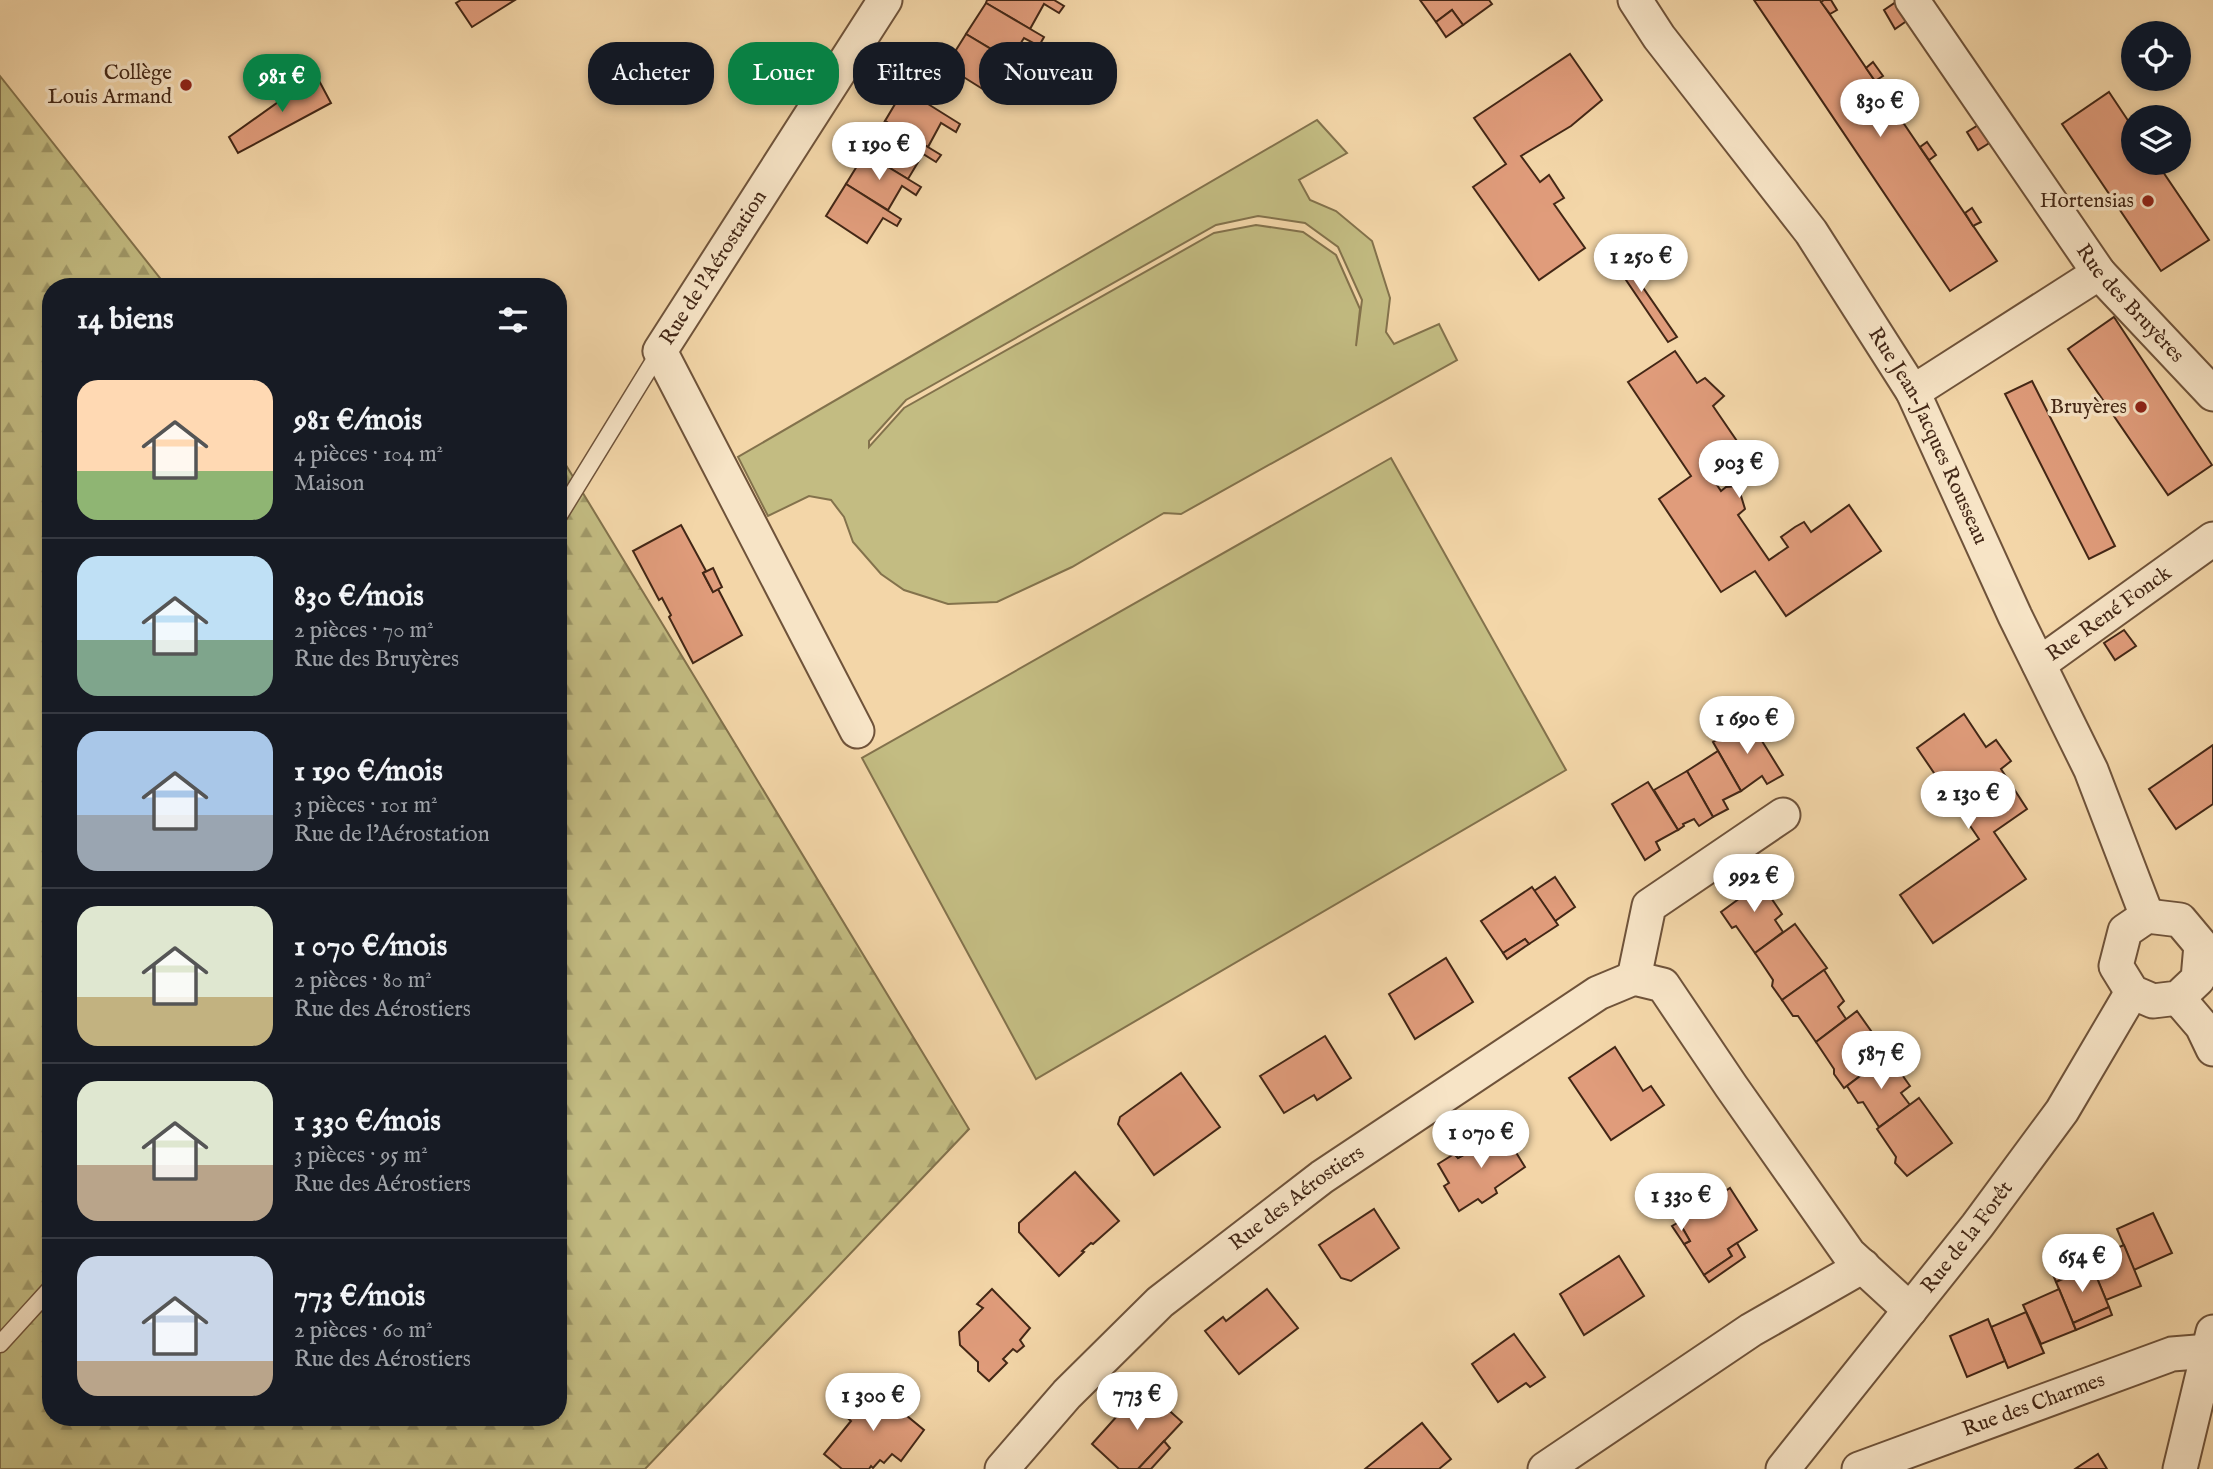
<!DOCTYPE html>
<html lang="fr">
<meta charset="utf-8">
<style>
:root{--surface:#171b24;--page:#242831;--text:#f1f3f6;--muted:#9ea1a6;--line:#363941;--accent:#0b8043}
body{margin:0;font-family:"IM FELL English",serif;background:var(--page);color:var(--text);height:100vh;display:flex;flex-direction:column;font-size:26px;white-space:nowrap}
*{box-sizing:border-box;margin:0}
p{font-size:23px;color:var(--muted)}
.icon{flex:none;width:38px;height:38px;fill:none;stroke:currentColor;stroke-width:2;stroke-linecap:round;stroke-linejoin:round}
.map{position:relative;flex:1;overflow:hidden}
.side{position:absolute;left:42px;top:278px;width:525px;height:1148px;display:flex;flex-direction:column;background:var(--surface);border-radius:28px;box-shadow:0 4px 10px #0003}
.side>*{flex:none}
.top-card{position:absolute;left:588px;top:42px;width:665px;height:63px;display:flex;gap:14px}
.buttons{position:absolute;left:2121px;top:21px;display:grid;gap:14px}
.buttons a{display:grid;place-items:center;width:70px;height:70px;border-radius:50%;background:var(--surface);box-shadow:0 4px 10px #0003;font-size:35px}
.price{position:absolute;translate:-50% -60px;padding:0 16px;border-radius:24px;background:#fff;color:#222;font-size:23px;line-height:46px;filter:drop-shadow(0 2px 4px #0008)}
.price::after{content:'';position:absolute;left:50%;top:42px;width:21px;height:16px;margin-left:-10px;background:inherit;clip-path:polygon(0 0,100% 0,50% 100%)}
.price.active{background:var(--accent);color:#fff}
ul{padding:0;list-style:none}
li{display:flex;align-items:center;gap:21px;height:175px;padding:0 35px}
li+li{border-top:2px solid var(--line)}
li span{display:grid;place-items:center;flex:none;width:196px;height:140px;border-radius:21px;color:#555}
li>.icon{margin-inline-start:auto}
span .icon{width:84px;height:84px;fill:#fffc;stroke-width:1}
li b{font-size:30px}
h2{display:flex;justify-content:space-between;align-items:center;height:84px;padding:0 35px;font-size:30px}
.chip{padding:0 24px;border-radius:28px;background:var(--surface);box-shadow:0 4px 10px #0003;font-size:24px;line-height:63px}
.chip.active{background:var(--accent);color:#fff}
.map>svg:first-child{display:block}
</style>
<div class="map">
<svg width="2213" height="1469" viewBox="0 0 2213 1469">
<defs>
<pattern id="forest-firs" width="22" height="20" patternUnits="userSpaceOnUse" patternTransform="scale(1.75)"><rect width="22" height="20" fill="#c3bc82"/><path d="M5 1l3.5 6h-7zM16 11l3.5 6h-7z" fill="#a09969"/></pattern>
</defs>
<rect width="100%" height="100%" fill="#f3d6a8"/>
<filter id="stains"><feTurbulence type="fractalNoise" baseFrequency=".00286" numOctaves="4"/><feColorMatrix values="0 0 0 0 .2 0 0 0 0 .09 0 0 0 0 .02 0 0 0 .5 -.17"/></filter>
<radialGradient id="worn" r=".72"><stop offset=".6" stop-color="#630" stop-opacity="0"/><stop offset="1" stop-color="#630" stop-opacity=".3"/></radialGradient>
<polygon fill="url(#forest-firs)" stroke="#83724c" stroke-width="2" points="0,76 167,287 51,287 51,1418 558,1418 558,452 969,1129 645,1469 0,1469"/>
<g fill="#c3bc82" stroke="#83724c" stroke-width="2" fill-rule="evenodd">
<path d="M1317 120 1347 153 1299 180 1310 200 1336 211 1372 241 1390 298 1386 332 1394 344 1439 324 1457 360 1181 514 1164 513 1072 567 997 602 948 604 904 590 881 574 853 542 844 517 831 500 809 496 768 516 738 457ZM1258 216 1305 223 1338 247 1362 300 1356 346 1360 309 1336 255 1303 232 1256 225 1214 233 904 408 869 447V441L906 400 1216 225Z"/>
<polygon points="1391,458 1566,770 1036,1079 862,758"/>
</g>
<g fill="#e09c7b" stroke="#432716" stroke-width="2">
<polygon points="461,0 515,0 472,27 456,3"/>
<polygon points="987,0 1054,0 1064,6 1059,13 1044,4 1030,29 986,3"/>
<polygon points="1420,0 1489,0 1492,4 1463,25 1452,10 1436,22"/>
<polygon points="1754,0 1820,0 1997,261 1950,291"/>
<polygon points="1824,0 1831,0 1837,10 1830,14 1821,2"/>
<polygon points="1896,2 1908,20 1895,29 1884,10"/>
<polygon points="986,3 1044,37 1039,46 1024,38 1010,60 966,34"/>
<polygon points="1452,10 1463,25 1446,37 1436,22"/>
<polygon points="966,34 1024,69 1019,77 1005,68 989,93 946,66"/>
<polygon points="1570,54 1602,100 1571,126 1521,156 1540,182 1549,175 1564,198 1554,204 1585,248 1539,280 1473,187 1506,164 1474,118"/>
<polygon points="1873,62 1883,76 1875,81 1866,68"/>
<polygon points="316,75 331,103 238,153 229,137"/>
<polygon points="904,89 960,124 956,132 941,123 928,147 885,121"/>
<polygon points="2109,92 2133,128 2133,163 2157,163 2209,240 2161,271 2062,124"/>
<polygon points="885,121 941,155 936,162 923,154 908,179 865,153"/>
<polygon points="1980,124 1991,142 1978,150 1967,132"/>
<polygon points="1927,142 1936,155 1929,160 1920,147"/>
<polygon points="865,153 921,187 916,195 902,186 888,210 846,184"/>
<polygon points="846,184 901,219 897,226 883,218 867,243 826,216"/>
<polygon points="1972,208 1981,222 1973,226 1965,213"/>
<polygon points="1613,244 1677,337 1668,342 1605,249"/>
<polygon points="2114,317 2212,465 2168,495 2068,349"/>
<polygon points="1675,351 1697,383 1705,378 1724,396 1713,406 1739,444 1705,467 1721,491 1726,487 1738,486 1745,509 1738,515 1769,560 1788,547 1781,537 1795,527 1804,522 1811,532 1849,505 1881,551 1786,616 1755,571 1721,592 1659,499 1691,476 1628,382"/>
<polygon points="2032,381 2115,546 2089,559 2005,394"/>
<polygon points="681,525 706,571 703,573 713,592 718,589 742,635 693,663 669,617 671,615 662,598 659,600 633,551"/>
<polygon points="713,568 722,587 713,592 703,573"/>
<polygon points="2124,630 2136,646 2115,660 2104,643"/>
<polygon points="1964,714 1986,747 1996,740 2011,761 2001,769 2027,809 1994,832 2026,879 1933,943 1900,895 1979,839 1917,748"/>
<polygon points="1749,720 1783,775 1767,784 1762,776 1741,791 1713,742"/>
<polygon points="2213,745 2213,804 2176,829 2149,789"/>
<polygon points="1718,751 1741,791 1723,800 1728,809 1713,817 1687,771"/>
<polygon points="1687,771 1713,817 1699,826 1694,819 1683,824 1684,826 1678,830 1654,790"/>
<polygon points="1648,782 1678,830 1656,842 1660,850 1645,860 1612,804"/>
<polygon points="1754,873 1782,914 1775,920 1783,932 1755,953 1736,926 1732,928 1721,912 1740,898 1733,887"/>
<polygon points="1555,877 1575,907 1555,921 1534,891"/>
<polygon points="1532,887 1558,925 1529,944 1525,939 1503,953 1481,921"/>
<polygon points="1795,924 1827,968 1782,1000 1772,986 1773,980 1755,953"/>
<polygon points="1525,939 1529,944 1507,959 1503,953"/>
<polygon points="1446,958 1473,1002 1415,1039 1389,994"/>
<polygon points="1824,970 1844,1001 1838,1007 1846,1019 1816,1042 1798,1016 1793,1016 1782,1000"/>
<polygon points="1857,1011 1888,1055 1844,1088 1834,1074 1834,1069 1816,1042"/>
<polygon points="1325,1036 1351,1078 1317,1100 1314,1095 1284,1113 1260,1076"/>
<polygon points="1615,1047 1643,1091 1651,1086 1664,1105 1611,1140 1569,1078"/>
<polygon points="1888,1055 1910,1086 1901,1093 1910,1105 1879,1127 1863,1102 1858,1103 1847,1086"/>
<polygon points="1181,1073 1220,1127 1154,1175 1118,1124 1120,1117"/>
<polygon points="1919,1098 1952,1143 1907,1176 1895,1163 1896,1157 1877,1129"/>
<polygon points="1501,1128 1525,1167 1495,1188 1497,1193 1482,1203 1478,1199 1459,1211 1444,1186 1449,1183 1438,1164 1454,1154 1458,1158 1471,1151 1468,1146"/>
<polygon points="1466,1143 1471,1151 1458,1158 1453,1151"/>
<polygon points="1075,1172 1119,1221 1093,1244 1091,1243 1082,1251 1084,1252 1059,1276 1019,1232 1019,1223"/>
<polygon points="1730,1188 1757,1230 1728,1249 1732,1256 1704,1275 1684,1244 1690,1241 1679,1222"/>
<polygon points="1374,1209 1399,1248 1351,1281 1341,1278 1319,1245"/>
<polygon points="2153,1213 2172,1253 2134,1270 2117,1229"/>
<polygon points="1679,1222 1690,1241 1684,1244 1672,1226"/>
<polygon points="1737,1243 1745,1257 1709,1282 1704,1275 1732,1256 1728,1249"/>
<polygon points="2124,1245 2141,1286 2106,1300 2089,1259"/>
<polygon points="2087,1254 2092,1266 2056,1282 2053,1275 2072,1267 2070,1261"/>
<polygon points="1619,1256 1644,1296 1584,1335 1560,1294"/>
<polygon points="2092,1266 2109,1307 2073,1323 2056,1282"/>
<polygon points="992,1289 1030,1328 1020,1340 1024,1346 1017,1352 1013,1349 1003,1359 1007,1363 989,1381 978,1371 978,1362 960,1345 959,1332 983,1308 977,1304"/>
<polygon points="1267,1289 1298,1328 1239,1374 1205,1331 1223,1317 1226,1321"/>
<polygon points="2059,1289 2076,1330 2041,1344 2023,1305"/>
<polygon points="2109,1307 2112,1315 2076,1330 2073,1323"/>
<polygon points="2026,1312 2044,1353 2008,1368 1991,1327"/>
<polygon points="1988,1319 2005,1361 1967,1377 1950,1336"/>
<polygon points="1514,1334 1545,1377 1530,1387 1526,1383 1498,1402 1472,1364"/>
<polygon points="867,1383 924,1430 901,1461 892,1454 884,1463 880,1460 873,1468 871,1466 869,1469 842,1469 824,1454 851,1421 843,1414"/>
<polygon points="1143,1387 1182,1422 1138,1469 1119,1469 1092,1444"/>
<polygon points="1422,1423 1451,1459 1439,1469 1365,1469"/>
<polygon points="1164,1441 1170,1448 1151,1469 1138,1469"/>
<polygon points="2098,1454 2107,1469 2075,1469"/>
</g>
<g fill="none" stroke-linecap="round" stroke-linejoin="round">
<defs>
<g id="lane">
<polyline points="558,517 660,351"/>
<polyline points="0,1344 51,1288"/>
</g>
<g id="street">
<path id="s1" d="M1635 0 1659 37 1811 232 1913 392 2015 616 2091 770 2147 916"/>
<path id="s2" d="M1912 0 2099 273 2213 394"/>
<polyline points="1913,392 2099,273"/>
<path id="s3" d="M2039 664 2213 539"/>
<path id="s4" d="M857 731 660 351 885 0"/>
<polygon points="2147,916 2180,920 2201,945 2198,979 2178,998 2153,1001 2132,992 2116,966 2125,931"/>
<polyline points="1634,978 1649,906 1783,815"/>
<polyline points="2178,998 2202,1026 2213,1049"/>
<path id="s5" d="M1002 1469 1067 1394 1160 1302 1322 1177 1598 993 1634 978 1663 985 1731 1086 1849 1254 1910 1310"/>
<polyline points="1545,1469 1751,1330 1863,1266"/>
<path id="s6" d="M1783 1469 1977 1226 2062 1111 2132 992"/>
<path id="s7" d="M1859 1469 2172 1354 2209 1351"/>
<polyline points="2180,1469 2213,1332"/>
</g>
</defs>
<use href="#lane" stroke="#6f533a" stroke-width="19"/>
<use href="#street" stroke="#6f533a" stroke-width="37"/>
<use href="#lane" stroke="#f7e4c6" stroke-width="16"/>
<use href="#street" stroke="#f7e4c6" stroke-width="33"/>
</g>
<g fill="#8f2418" stroke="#f7e4c6" stroke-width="2.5">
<circle cx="186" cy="85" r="7"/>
<circle cx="2148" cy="201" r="7"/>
<circle cx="2141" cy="407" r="7"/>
</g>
<g text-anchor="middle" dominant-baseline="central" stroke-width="7" stroke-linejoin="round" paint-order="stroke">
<g font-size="21" fill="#432716" stroke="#f7e4c6" text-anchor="end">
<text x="172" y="73">Collège<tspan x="172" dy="24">Louis Armand</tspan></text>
<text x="2134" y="201">Hortensias</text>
<text x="2127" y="407">Bruyères</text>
</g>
<g font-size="21" fill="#432716" stroke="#f7e4c6">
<text stroke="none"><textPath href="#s4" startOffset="527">Rue de l'Aérostation</textPath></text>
<text stroke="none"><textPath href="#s2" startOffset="374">Rue des Bruyères</textPath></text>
<text stroke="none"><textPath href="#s1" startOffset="527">Rue Jean-Jacques Rousseau</textPath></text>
<text stroke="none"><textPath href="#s3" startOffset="86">Rue René Fonck</textPath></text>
<text stroke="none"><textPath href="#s5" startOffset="402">Rue des Aérostiers</textPath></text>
<text stroke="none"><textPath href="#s6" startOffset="296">Rue de la Forêt</textPath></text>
<text stroke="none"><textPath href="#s7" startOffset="186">Rue des Charmes</textPath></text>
</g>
</g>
<rect width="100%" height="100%" filter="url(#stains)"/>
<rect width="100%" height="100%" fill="url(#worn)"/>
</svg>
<div class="buttons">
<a><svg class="icon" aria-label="locate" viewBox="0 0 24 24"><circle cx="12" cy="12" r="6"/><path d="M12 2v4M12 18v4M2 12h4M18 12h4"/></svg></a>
<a><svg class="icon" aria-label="layers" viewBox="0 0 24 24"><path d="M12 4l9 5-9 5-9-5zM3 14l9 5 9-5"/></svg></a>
</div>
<b class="price active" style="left:282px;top:114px">981 €</b>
<b class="price" style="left:1880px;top:139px">830 €</b>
<b class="price" style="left:879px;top:182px">1 190 €</b>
<b class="price" style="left:1641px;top:294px">1 250 €</b>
<b class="price" style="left:1739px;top:500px">903 €</b>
<b class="price" style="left:1747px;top:756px">1 690 €</b>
<b class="price" style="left:1968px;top:831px">2 130 €</b>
<b class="price" style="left:1754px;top:914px">992 €</b>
<b class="price" style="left:1881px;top:1091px">587 €</b>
<b class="price" style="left:1481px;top:1170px">1 070 €</b>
<b class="price" style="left:1681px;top:1233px">1 330 €</b>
<b class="price" style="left:2082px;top:1294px">654 €</b>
<b class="price" style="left:1137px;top:1432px">773 €</b>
<b class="price" style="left:873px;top:1433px">1 300 €</b>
<div class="top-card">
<a class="chip">Acheter</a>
<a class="chip active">Louer</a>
<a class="chip">Filtres</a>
<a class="chip">Nouveau</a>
</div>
<section class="side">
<h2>14 biens<svg class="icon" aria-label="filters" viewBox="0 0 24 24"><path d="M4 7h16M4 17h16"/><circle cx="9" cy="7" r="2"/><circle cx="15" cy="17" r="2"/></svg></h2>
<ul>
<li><span style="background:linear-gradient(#ffd9b3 65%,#8fb573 0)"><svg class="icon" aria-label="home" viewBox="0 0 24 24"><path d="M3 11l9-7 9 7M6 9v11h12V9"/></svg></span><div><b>981 €/mois</b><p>4 pièces · 104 m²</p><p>Maison</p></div></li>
<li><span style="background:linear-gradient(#bfe0f5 60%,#7fa58c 0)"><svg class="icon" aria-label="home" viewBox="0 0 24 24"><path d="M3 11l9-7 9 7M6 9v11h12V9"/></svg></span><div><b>830 €/mois</b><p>2 pièces · 70 m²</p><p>Rue des Bruyères</p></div></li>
<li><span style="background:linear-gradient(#a9c7e8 60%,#9aa5b1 0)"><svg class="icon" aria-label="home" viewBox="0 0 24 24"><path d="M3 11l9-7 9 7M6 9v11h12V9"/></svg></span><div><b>1 190 €/mois</b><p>3 pièces · 101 m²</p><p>Rue de l'Aérostation</p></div></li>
<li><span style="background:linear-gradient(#dfe7d0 65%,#c2b280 0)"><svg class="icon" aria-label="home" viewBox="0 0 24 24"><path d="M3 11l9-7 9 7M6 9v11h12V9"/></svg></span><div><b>1 070 €/mois</b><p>2 pièces · 80 m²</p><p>Rue des Aérostiers</p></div></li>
<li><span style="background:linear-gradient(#dfe7d0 60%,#b9a48a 0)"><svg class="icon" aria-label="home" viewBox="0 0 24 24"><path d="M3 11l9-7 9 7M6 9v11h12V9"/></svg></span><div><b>1 330 €/mois</b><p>3 pièces · 95 m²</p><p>Rue des Aérostiers</p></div></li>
<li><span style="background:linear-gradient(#c9d6e8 75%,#b9a48a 0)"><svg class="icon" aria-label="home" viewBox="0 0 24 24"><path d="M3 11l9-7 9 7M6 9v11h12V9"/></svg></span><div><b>773 €/mois</b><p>2 pièces · 60 m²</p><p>Rue des Aérostiers</p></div></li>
</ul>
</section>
</div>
